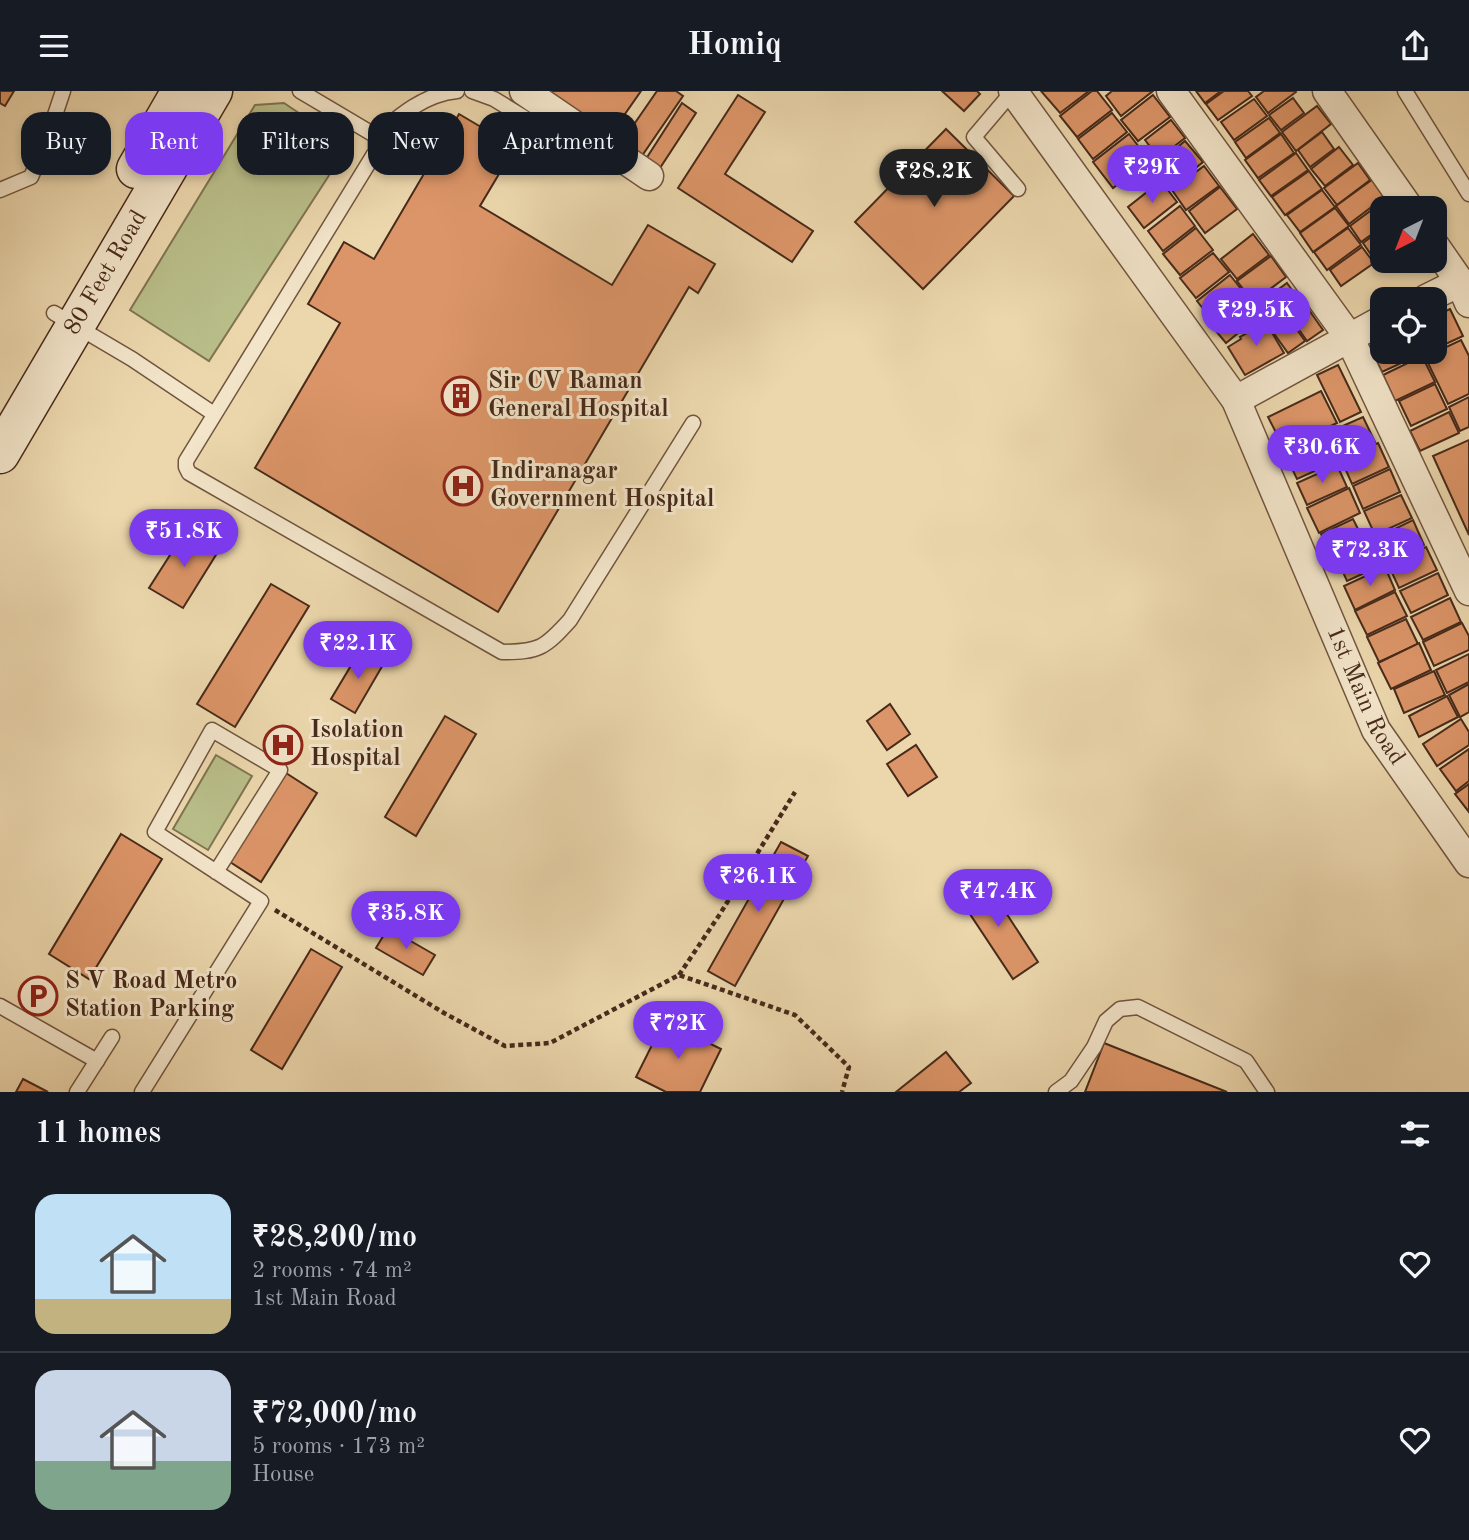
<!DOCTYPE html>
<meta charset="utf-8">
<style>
:root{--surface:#171b24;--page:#20242c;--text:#f1f3f6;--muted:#9ea1a6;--line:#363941;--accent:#7c3aed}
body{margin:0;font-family:"Old Standard TT",serif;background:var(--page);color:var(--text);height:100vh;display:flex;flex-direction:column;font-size:26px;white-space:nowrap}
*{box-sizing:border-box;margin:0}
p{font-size:23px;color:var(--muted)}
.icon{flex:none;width:38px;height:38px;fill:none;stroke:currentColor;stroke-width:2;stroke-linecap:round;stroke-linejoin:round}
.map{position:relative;height:1001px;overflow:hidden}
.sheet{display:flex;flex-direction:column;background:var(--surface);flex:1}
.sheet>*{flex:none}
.top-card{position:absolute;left:21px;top:21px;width:700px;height:63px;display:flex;gap:14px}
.needle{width:46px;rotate:222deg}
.fabs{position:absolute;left:1370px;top:105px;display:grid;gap:14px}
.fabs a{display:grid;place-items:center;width:77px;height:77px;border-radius:14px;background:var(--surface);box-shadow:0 4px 10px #0003;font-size:35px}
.price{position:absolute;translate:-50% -60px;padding:0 16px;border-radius:24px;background:var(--accent);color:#fff;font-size:23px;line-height:46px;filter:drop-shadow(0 2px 4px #0008)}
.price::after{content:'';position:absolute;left:50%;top:42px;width:21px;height:16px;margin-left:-10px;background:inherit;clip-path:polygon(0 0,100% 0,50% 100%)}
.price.active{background:#222;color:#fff}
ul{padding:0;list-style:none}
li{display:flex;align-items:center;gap:21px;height:175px;padding:0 35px}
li+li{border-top:2px solid var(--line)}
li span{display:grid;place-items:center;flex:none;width:196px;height:140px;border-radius:21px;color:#555}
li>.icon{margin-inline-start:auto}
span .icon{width:84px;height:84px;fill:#fffc;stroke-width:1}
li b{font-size:30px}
h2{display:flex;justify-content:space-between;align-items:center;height:84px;padding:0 35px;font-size:30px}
.pill{padding:0 24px;border-radius:21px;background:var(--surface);box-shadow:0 4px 10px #0003;font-size:24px;line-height:63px}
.pill.active{background:var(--accent);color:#fff}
header{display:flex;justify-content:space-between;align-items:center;height:91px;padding:0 35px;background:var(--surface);font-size:32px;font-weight:600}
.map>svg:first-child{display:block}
</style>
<header><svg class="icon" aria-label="menu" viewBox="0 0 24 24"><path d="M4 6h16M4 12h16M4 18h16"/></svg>Homiq<svg class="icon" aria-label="share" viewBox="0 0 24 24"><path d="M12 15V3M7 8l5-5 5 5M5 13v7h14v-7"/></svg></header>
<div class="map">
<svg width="1469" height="1001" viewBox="0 0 1469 1001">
<rect width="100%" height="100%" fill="#ecd7ad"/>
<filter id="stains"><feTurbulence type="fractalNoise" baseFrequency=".00286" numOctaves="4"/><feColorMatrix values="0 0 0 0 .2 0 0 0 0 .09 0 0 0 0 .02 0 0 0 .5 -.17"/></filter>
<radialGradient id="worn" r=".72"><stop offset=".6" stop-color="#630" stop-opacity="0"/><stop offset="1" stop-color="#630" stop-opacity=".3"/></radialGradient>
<g fill="#b9be89" stroke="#807452" stroke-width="2">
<polygon points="284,12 348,55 209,270 130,219 255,14"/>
<polygon points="216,664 252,685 208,759 173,738"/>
</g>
<g fill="#dc9568" stroke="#472a1a" stroke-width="2">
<polygon points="0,0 14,0 5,15 0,12"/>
<polygon points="549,0 641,0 611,43"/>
<polygon points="657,0 676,0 683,5 637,72 617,58"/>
<polygon points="942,0 977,0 980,3 964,20"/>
<polygon points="1041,0 1089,0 1060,22"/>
<polygon points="1092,0 1097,0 1112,19 1077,46 1060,25"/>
<polygon points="1112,0 1153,0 1121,25 1106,5"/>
<polygon points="1196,0 1221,0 1205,12"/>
<polygon points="1224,0 1248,0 1252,5 1218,29 1206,13"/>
<polygon points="1264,0 1295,0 1296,1 1268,22 1256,6"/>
<polygon points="738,4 765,21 725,83 813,140 792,171 678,97"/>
<polygon points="1153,4 1170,26 1138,50 1121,29"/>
<polygon points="1293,7 1304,22 1281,39 1269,24"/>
<polygon points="1254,8 1267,25 1234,49 1221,31"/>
<polygon points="682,12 696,22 658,80 644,71"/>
<polygon points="1317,15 1331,33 1296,60 1282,41"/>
<polygon points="1112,22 1127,41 1093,68 1078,48"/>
<polygon points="459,23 515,56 480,115 612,194 648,134 715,173 698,202 689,196 498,521 255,377 340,232 308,213 344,151 374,168"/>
<polygon points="1269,27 1280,42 1246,67 1235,51"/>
<polygon points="1171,29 1185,47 1159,67 1145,49"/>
<polygon points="946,38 1014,105 923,198 855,131"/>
<polygon points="1322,41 1334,58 1310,76 1298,59"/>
<polygon points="1129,43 1149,69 1113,97 1093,71"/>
<polygon points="1281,43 1294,62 1258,87 1245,69"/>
<polygon points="1185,50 1203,71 1172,96 1155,75"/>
<polygon points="1339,56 1353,74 1325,95 1311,78"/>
<polygon points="1296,62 1308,79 1271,105 1259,89"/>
<polygon points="1358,72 1370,89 1337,114 1324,97"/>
<polygon points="1204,75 1219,95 1186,119 1172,99"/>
<polygon points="1309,80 1322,98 1285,124 1272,106"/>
<polygon points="1373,88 1386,105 1349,133 1336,115"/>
<polygon points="1161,90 1177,111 1144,137 1128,116"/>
<polygon points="1220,96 1237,118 1205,142 1189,120"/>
<polygon points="1322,99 1335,116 1300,141 1287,124"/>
<polygon points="1385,109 1391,117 1382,117 1382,136 1361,151 1350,135"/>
<polygon points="1180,115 1195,135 1163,160 1148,140"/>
<polygon points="1335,117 1349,135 1313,161 1300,142"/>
<polygon points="1196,137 1213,159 1180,184 1163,163"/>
<polygon points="1348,137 1361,154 1327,179 1314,161"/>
<polygon points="1382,138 1382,166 1376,171 1363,152"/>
<polygon points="1253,143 1269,164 1237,188 1221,168"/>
<polygon points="1362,156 1374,172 1341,195 1330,179"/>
<polygon points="1213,162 1229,181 1196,207 1180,187"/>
<polygon points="1271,165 1286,186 1253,211 1237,190"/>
<polygon points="1230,184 1245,203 1212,229 1197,210"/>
<polygon points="1287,192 1300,210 1269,232 1256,215"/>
<polygon points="1245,205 1260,224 1226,252 1211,234"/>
<polygon points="1304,212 1323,239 1307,250 1288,223"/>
<polygon points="1450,218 1463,245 1435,258 1435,225"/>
<polygon points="1287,225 1305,250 1288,262 1270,237"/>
<polygon points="1264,228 1284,262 1245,284 1228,256 1241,248 1240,246 1247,242 1245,238"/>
<polygon points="1461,249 1469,265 1469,303 1448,313 1425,266"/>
<polygon points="1382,251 1382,261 1420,261 1421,263 1382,281 1370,257"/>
<polygon points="1422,265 1435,291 1395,310 1383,284"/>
<polygon points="1338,274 1361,321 1340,331 1317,284"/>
<polygon points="1435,293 1447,318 1411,335 1399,310"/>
<polygon points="1321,300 1337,332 1284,357 1268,326"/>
<polygon points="1469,306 1469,336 1460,340 1449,316"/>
<polygon points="1449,321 1459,342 1420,360 1410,340"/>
<polygon points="1363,326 1375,351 1341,367 1329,341"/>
<polygon points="1323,345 1335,371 1297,388 1285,363"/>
<polygon points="1469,349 1469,444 1433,365"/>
<polygon points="1378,352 1389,376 1352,393 1341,368"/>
<polygon points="1337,374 1347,396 1307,414 1297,392"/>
<polygon points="1390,378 1400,401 1363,418 1353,395"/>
<polygon points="1349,397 1360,422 1319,442 1307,417"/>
<polygon points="1401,404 1412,427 1375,444 1364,420"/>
<polygon points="1353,428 1364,450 1331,465 1321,443"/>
<polygon points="1413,429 1424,454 1388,471 1376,447"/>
<polygon points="186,439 219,459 183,517 149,497"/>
<polygon points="1369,453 1380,475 1347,490 1337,468"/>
<polygon points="1426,456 1437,479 1399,497 1388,473"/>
<polygon points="1385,476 1395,499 1355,519 1344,495"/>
<polygon points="1438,482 1448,504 1411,522 1400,500"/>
<polygon points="271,493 309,515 235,636 197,613"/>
<polygon points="1395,501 1407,525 1367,544 1355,520"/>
<polygon points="1450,507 1461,531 1423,549 1411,526"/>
<polygon points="1406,528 1418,553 1379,571 1367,546"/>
<polygon points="1462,532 1469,545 1469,559 1434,575 1423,551"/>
<polygon points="1419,552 1431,579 1391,598 1378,572"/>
<polygon points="361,558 384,572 355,622 331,608"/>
<polygon points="1469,563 1469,591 1447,602 1436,579"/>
<polygon points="1434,580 1445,604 1404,622 1394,598"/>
<polygon points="1469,593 1469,621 1460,626 1449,604"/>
<polygon points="1447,605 1458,626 1419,646 1409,625"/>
<polygon points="890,613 910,643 887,659 867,630"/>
<polygon points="445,625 476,643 416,745 385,726"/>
<polygon points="1461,628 1469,641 1469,654 1437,675 1423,653"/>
<polygon points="916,654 937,686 908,705 887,673"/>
<polygon points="1469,658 1469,690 1456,700 1440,678"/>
<polygon points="286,682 317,702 261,791 230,771"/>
<polygon points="1469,693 1469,721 1455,703"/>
<polygon points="121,743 162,768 89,888 49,863"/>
<polygon points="781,751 808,765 735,895 708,880"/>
<polygon points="984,788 1038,871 1013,888 958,805"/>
<polygon points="388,837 435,864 423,884 376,857"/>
<polygon points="311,858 342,876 282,978 251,959"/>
<polygon points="664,930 721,958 700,1001 666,1001 636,986"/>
<polygon points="1104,952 1227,1001 1085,1001"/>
<polygon points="946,961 971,992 959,1001 896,1001"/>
<polygon points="23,988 48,1001 16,1001"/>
</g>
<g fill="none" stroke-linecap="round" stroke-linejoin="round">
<defs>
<g id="service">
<polyline points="300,0 376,45"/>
<path d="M457 0C425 3 400 24 376 45V60L186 370V376L189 382 502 561C539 561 545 557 570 529L693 332"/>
<polyline points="472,0 494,8 564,51"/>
<polyline points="1013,0 974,46 1018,98"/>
<polyline points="1405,0 1469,103"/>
<polyline points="0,99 31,86 47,48 63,0"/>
<polyline points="54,222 132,268 214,323"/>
<polyline points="0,915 97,970"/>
<polyline points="77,1001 112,946"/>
<polyline points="142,1001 261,810 155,741 212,639 280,679 216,781"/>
<polyline points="1056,1001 1071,990 1094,956 1106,930 1120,918 1138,916 1246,970 1267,1001"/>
</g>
<g id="minor">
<polyline points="524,0 649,85"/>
<path id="s1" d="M1013 0 1236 309 1376 639 1469 772"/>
<polyline points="1171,0 1349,246 1469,500"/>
<polyline points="1327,0 1409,117"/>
<polyline points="1435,155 1460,191 1469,212"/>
<polyline points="1426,208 1460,191"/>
<polyline points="1236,309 1382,229"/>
</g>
<g id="secondary">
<polyline points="136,78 181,0"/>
<path id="s2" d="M0 363 213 0"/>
</g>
</defs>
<use href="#service" stroke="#70553f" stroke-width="17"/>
<use href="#minor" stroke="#70553f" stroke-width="31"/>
<use href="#secondary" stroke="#472a1a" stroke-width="41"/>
<g stroke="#472a1a" stroke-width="4.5" stroke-dasharray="5 3.5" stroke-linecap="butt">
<polyline points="275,819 444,922 505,955 550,952 679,884 795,924 849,976 842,1001"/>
<polyline points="679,884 720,823 795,701"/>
</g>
<use href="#service" stroke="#f3e5ca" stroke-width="14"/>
<use href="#minor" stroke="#f3e5ca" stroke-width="28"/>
<use href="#secondary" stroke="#f3e5ca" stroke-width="38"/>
</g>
<defs>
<symbol id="building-ring" viewBox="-11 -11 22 22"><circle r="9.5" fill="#f3e5ca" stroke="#8f2418" stroke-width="1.5"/><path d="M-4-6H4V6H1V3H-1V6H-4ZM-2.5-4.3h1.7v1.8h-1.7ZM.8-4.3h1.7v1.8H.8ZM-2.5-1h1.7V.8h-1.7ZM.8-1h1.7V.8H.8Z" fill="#8f2418"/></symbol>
<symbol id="hospital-ring" viewBox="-11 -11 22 22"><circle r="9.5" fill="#f3e5ca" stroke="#8f2418" stroke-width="1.5"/><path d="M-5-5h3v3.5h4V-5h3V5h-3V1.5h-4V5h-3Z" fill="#8f2418"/></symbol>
<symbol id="parking-ring" viewBox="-11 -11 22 22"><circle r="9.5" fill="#f3e5ca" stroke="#8f2418" stroke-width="1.5"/><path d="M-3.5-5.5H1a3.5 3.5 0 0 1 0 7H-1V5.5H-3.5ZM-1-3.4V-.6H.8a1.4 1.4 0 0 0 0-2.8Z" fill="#8f2418"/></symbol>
</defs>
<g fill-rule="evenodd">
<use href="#building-ring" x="439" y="283" width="44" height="44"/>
<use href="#hospital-ring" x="441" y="373" width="44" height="44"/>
<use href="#hospital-ring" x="261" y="632" width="44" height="44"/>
<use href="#parking-ring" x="16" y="883" width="44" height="44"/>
</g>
<g text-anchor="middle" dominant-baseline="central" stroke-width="6" stroke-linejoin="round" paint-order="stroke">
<g font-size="24" fill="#472a1a" stroke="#f3e5ca">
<text stroke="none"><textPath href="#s2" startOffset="210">80 Feet Road</textPath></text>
<text stroke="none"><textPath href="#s1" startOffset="704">1st Main Road</textPath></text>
</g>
<g font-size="24" font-weight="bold" fill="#472a1a" stroke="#f3e5ca" text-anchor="start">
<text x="488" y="291">Sir CV Raman<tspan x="488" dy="28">General Hospital</tspan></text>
<text x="490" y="381">Indiranagar<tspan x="490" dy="28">Government Hospital</tspan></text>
<text x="310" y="640">Isolation<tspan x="310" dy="28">Hospital</tspan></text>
<text x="65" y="891">S V Road Metro<tspan x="65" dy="28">Station Parking</tspan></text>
</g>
</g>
<rect width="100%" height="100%" filter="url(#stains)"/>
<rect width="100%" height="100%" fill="url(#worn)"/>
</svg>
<div class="fabs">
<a><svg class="needle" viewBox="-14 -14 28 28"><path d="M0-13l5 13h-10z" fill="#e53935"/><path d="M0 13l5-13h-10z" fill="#9ea1a6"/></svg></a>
<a><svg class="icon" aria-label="locate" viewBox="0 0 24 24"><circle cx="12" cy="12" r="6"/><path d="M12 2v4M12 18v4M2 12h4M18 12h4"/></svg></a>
</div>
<b class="price" style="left:1152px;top:114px">₹29K</b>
<b class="price active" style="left:934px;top:118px">₹28.2K</b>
<b class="price" style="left:1256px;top:257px">₹29.5K</b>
<b class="price" style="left:1322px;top:394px">₹30.6K</b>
<b class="price" style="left:184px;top:478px">₹51.8K</b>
<b class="price" style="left:1370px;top:497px">₹72.3K</b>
<b class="price" style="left:358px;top:590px">₹22.1K</b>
<b class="price" style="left:758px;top:823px">₹26.1K</b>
<b class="price" style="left:998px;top:838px">₹47.4K</b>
<b class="price" style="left:406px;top:860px">₹35.8K</b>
<b class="price" style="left:678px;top:970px">₹72K</b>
<div class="top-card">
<a class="pill">Buy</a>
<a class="pill active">Rent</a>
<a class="pill">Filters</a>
<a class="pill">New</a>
<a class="pill">Apartment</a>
</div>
</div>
<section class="sheet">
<h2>11 homes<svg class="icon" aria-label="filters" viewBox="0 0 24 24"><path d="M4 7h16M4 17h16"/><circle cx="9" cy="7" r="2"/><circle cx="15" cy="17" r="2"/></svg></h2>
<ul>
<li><span style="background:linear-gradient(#bfe0f5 75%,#c2b280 0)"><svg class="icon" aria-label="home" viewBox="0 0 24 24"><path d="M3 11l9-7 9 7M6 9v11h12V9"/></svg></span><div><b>₹28,200/mo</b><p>2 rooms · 74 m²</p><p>1st Main Road</p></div><svg class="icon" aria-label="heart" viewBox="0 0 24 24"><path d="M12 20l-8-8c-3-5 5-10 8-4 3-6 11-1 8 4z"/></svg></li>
<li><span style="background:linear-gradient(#c9d6e8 65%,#7fa58c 0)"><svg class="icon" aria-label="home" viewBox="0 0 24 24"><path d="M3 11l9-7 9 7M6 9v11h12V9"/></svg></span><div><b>₹72,000/mo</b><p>5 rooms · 173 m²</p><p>House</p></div><svg class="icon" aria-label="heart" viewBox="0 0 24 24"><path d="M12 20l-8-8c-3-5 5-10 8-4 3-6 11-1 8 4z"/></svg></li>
</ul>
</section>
